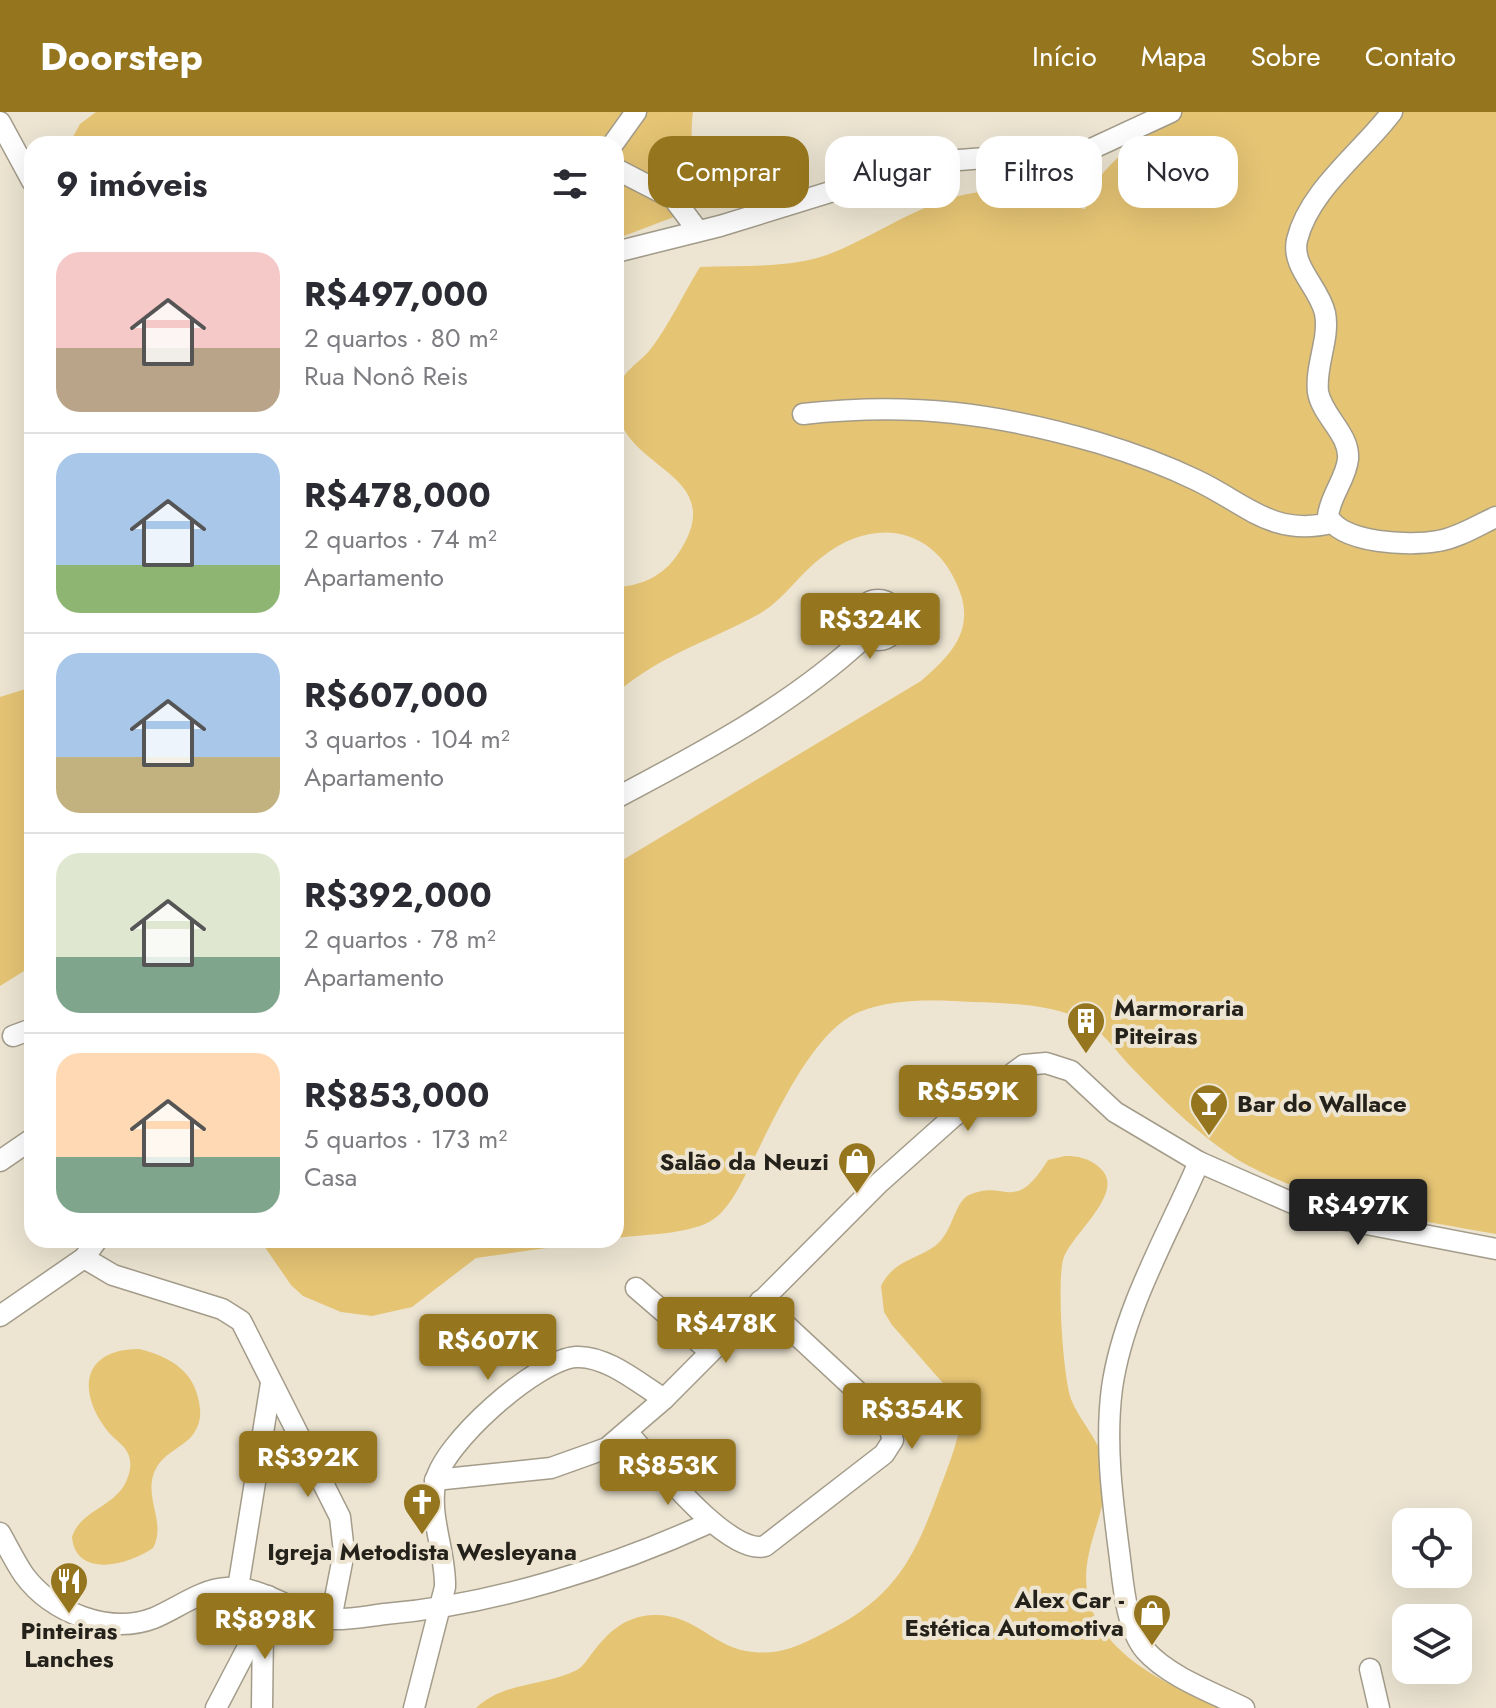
<!DOCTYPE html>
<html lang="pt">
<meta charset="utf-8">
<style>
:root{--surface:#fff;--page:#f7f7f7;--text:#2b2b33;--muted:#7c7c81;--line:#e1e1e2;--accent:#95761e}
body{margin:0;font-family:Jost,sans-serif;background:var(--page);color:var(--text);height:100vh;display:flex;flex-direction:column;font-size:30px;white-space:nowrap}
*{box-sizing:border-box;margin:0}
p{font-size:26px;color:var(--muted)}
.icon{flex:none;width:44px;height:44px;fill:none;stroke:currentColor;stroke-width:2;stroke-linecap:round;stroke-linejoin:round}
.map{position:relative;flex:1;overflow:hidden}
.sheet{position:absolute;left:24px;top:24px;width:600px;height:1112px;display:flex;flex-direction:column;background:var(--surface);border-radius:24px;box-shadow:0 8px 32px #0002}
.sheet>*{flex:none}
.top-card{position:absolute;left:648px;top:24px;width:728px;height:72px;display:flex;gap:16px}
.controls{position:absolute;left:1392px;top:1396px;display:grid;gap:16px}
.controls a{display:grid;place-items:center;width:80px;height:80px;border-radius:16px;background:var(--surface);box-shadow:0 8px 32px #0002;font-size:40px}
.price{position:absolute;translate:-50% -68px;padding:0 18px;border-radius:8px;background:var(--accent);color:#fff;font-size:26px;line-height:52px;filter:drop-shadow(0 2px 4px #0008)}
.price::after{content:'';position:absolute;left:50%;top:48px;width:24px;height:18px;margin-left:-12px;background:inherit;clip-path:polygon(0 0,100% 0,50% 100%)}
.price.active{background:#222;color:#fff}
ul{padding:0;list-style:none}
li{display:flex;align-items:center;gap:24px;height:200px;padding:0 32px}
li+li{border-top:2px solid var(--line)}
li span{display:grid;place-items:center;flex:none;width:224px;height:160px;border-radius:24px;color:#555}
li>.icon{margin-inline-start:auto}
span .icon{width:96px;height:96px;fill:#fffc;stroke-width:1}
li b{font-size:34px}
h2{display:flex;justify-content:space-between;align-items:center;height:96px;padding:0 32px;font-size:34px}
.chip{padding:0 28px;border-radius:24px;background:var(--surface);box-shadow:0 8px 32px #0002;font-size:28px;line-height:72px}
.chip.active{background:var(--accent);color:#fff}
header{display:flex;align-items:center;gap:48px;box-sizing:border-box;height:112px;padding:0 40px;background:var(--accent);color:#fff}
header strong{font-size:38px}
nav{display:flex;gap:44px;margin-inline-start:auto;font-size:28px}
.map>svg:first-child{display:block}
</style>
<header>
<strong>Doorstep</strong>
<nav><a>Início</a><a>Mapa</a><a>Sobre</a><a>Contato</a></nav>
</header>
<div class="map">
<svg width="1496" height="1596" viewBox="0 0 1496 1596">
<rect width="100%" height="100%" fill="#ede5d2"/>
<g fill="#e5c474">
<path d="M96 0H693C688 31 700 77 679 103L616 127V32H69L80 12Z"/>
<path d="M1182 0H1496V1122C1410 1107 1324 1094 1247 1053 1207 1031 1164 989 1132 956 1115 938 1098 912 1074 904 1043 892 1006 891 973 890 935 888 895 886 859 900 811 919 772 1012 749 1056 739 1075 727 1103 705 1112 678 1123 645 1122 616 1126V752L921 569C949 545 973 521 961 483 939 416 876 402 822 445 799 462 784 488 759 502 706 531 666 540 616 581V475C642 474 663 464 678 442 735 357 612 359 617 286 619 257 639 254 653 234 671 209 684 181 700 155 743 153 792 157 832 141 884 120 932 82 990 79 1023 77 1053 92 1085 97 1095 51 1146 25 1182 0Z"/>
<circle cx="878" cy="508" r="16"/>
<polygon points="32,575 32,854 0,874 0,585"/>
<path d="M1065 1044C1077 1044 1089 1046 1099 1055 1129 1080 1070 1122 1063 1148 1057 1172 1063 1264 1071 1287 1080 1310 1100 1328 1104 1352 1109 1387 1096 1409 1089 1441 1069 1528 1157 1569 1222 1596H476C505 1569 543 1575 577 1558 583 1555 588 1546 593 1540 609 1519 625 1505 652 1503 696 1501 712 1536 753 1540 779 1543 799 1534 822 1522 894 1487 914 1448 940 1376 951 1348 960 1324 963 1294L892 1213 884 1200 881 1174C893 1149 915 1148 935 1134 953 1121 954 1090 969 1083 1007 1066 1013 1104 1048 1048Z"/>
<polygon points="260,1128 602,1128 476,1146 412,1195 372,1204 341,1200 303,1184 291,1173"/>
<path d="M139 1237C171 1245 197 1260 200 1297 201 1307 198 1317 191 1325 176 1340 160 1342 153 1364 146 1389 166 1412 153 1436 129 1453 76 1467 72 1425 81 1395 124 1395 130 1357 133 1335 116 1331 106 1317 76 1277 84 1237 139 1237Z"/>
</g>
<g fill="none" stroke-linecap="round" stroke-linejoin="round">
<defs>
<g id="minor">
<path d="M1392 0C1363 39 1309 78 1297 128 1291 155 1319 175 1325 201 1330 227 1315 253 1318 280 1322 304 1350 322 1348 347 1346 367 1330 384 1328 404 1341 432 1411 434 1438 429 1458 426 1478 413 1496 405"/>
<polyline points="0,10 32,69"/>
<polyline points="613,32 636,0"/>
<polyline points="616,57 674,87 698,119"/>
<polyline points="616,140 720,114 908,56 946,49 1089,38 1171,0"/>
<path d="M803 302C911 290 996 301 1099 331 1132 341 1165 353 1196 368 1245 391 1272 425 1331 411"/>
<circle cx="878" cy="508" r="20"/>
<path d="M616 686C703 640 794 592 866 524"/>
<polyline points="13,924 32,917"/>
<polyline points="0,1049 32,1027"/>
<path d="M1199 1050C1168 1122 1123 1198 1112 1276 1105 1330 1112 1385 1119 1439 1123 1468 1125 1514 1145 1538 1169 1565 1212 1580 1244 1596"/>
<polyline points="84,1146 113,1163 222,1197 241,1209 340,1405 344,1440 331,1507"/>
<polyline points="636,1176 709,1239"/>
<polyline points="0,1204 84,1146 97,1128"/>
<path d="M628 1321C652 1347 729 1445 765 1434L884 1342 893 1328 886 1306 760 1189"/>
<polyline points="435,1368 551,1356 607,1336 664,1287 879,1071 953,1005 1024,953 1046,951 1071,959 1115,1000 1199,1050 1320,1103 1496,1137"/>
<path d="M0 1421C8 1435 15 1450 24 1463 52 1501 110 1523 154 1506 176 1497 202 1477 226 1476 264 1473 295 1504 331 1507 348 1508 368 1504 385 1502 493 1493 613 1455 711 1410"/>
<polyline points="238,1476 271,1271"/>
<polyline points="1370,1557 1379,1596"/>
<polyline points="216,1596 263,1506 268,1484"/>
<polyline points="262,1596 263,1512"/>
<path d="M414 1596 445 1475C446 1441 429 1406 435 1372 440 1333 538 1247 576 1245 606 1243 640 1272 664 1287"/>
</g>
</defs>
<use href="#minor" stroke="#a39c8a" stroke-width="23"/>
<use href="#minor" stroke="#fff" stroke-width="20"/>
</g>
<defs>
<symbol id="building-pin" viewBox="-11 -11 22 30"><path d="M0 17L-7.5 6A9.5 9.5 0 1 1 7.5 6Z" fill="#95761e" stroke="#ede5d2"/><path d="M-4-6H4V6H1V3H-1V6H-4ZM-2.5-4.3h1.7v1.8h-1.7ZM.8-4.3h1.7v1.8H.8ZM-2.5-1h1.7V.8h-1.7ZM.8-1h1.7V.8H.8Z" fill="#fff"/></symbol>
<symbol id="bar-pin" viewBox="-11 -11 22 30"><path d="M0 17L-7.5 6A9.5 9.5 0 1 1 7.5 6Z" fill="#95761e" stroke="#ede5d2"/><path d="M-6-5H6L.8 .8V4.5H3.5V6h-7V4.5H-.8V.8Z" fill="#fff"/></symbol>
<symbol id="shop-pin" viewBox="-11 -11 22 30"><path d="M0 17L-7.5 6A9.5 9.5 0 1 1 7.5 6Z" fill="#95761e" stroke="#ede5d2"/><path d="M-5-2.5h2.3a2.7 3.5 0 0 1 5.4 0H5L5.5 6h-11ZM-1.5-2.5h3a1.5 2.3 0 0 0-3 0Z" fill="#fff"/></symbol>
<symbol id="church-pin" viewBox="-11 -11 22 30"><path d="M0 17L-7.5 6A9.5 9.5 0 1 1 7.5 6Z" fill="#95761e" stroke="#ede5d2"/><path d="M-1.2-6h2.4v3.5h3.3v2.4h-3.3V6h-2.4V-.1h-3.3v-2.4h3.3Z" fill="#fff"/></symbol>
<symbol id="restaurant-pin" viewBox="-11 -11 22 30"><path d="M0 17L-7.5 6A9.5 9.5 0 1 1 7.5 6Z" fill="#95761e" stroke="#ede5d2"/><path d="M-5-6h1v4h1v-4h1v4h1v-4h1v5L-1.5 .5V6h-2V.5L-5-1ZM5-6V6H3V1.5H1.5Q1.5-4 5-6Z" fill="#fff"/></symbol>
</defs>
<g fill-rule="evenodd">
<use href="#building-pin" x="1064" y="887" width="44" height="60"/>
<use href="#bar-pin" x="1187" y="969" width="44" height="60"/>
<use href="#shop-pin" x="835" y="1027" width="44" height="60"/>
<use href="#church-pin" x="400" y="1368" width="44" height="60"/>
<use href="#restaurant-pin" x="47" y="1447" width="44" height="60"/>
<use href="#shop-pin" x="1130" y="1479" width="44" height="60"/>
</g>
<g text-anchor="middle" dominant-baseline="central" stroke-width="8" stroke-linejoin="round" paint-order="stroke">
<g font-size="24" font-weight="bold" fill="#25221b" stroke="#ede5d2" text-anchor="start">
<text x="1114" y="895">Marmoraria<tspan x="1114" dy="28">Piteiras</tspan></text>
<text x="1237" y="991">Bar do Wallace</text>
<text x="829" y="1049" text-anchor="end">Salão da Neuzi</text>
<text x="422" y="1439" text-anchor="middle">Igreja Metodista Wesleyana</text>
<text x="1124" y="1487" text-anchor="end">Alex Car -<tspan x="1124" dy="28">Estética Automotiva</tspan></text>
<text x="69" y="1518" text-anchor="middle">Pinteiras<tspan x="69" dy="28">Lanches</tspan></text>
</g>
</g>
</svg>
<div class="controls">
<a><svg class="icon" aria-label="locate" viewBox="0 0 24 24"><circle cx="12" cy="12" r="6"/><path d="M12 2v4M12 18v4M2 12h4M18 12h4"/></svg></a>
<a><svg class="icon" aria-label="layers" viewBox="0 0 24 24"><path d="M12 4l9 5-9 5-9-5zM3 14l9 5 9-5"/></svg></a>
</div>
<b class="price" style="left:870px;top:549px">R$324K</b>
<b class="price" style="left:968px;top:1021px">R$559K</b>
<b class="price active" style="left:1358px;top:1135px">R$497K</b>
<b class="price" style="left:726px;top:1253px">R$478K</b>
<b class="price" style="left:488px;top:1270px">R$607K</b>
<b class="price" style="left:912px;top:1339px">R$354K</b>
<b class="price" style="left:308px;top:1387px">R$392K</b>
<b class="price" style="left:668px;top:1395px">R$853K</b>
<b class="price" style="left:265px;top:1549px">R$898K</b>
<div class="top-card">
<a class="chip active">Comprar</a>
<a class="chip">Alugar</a>
<a class="chip">Filtros</a>
<a class="chip">Novo</a>
</div>
<section class="sheet">
<h2>9 imóveis<svg class="icon" aria-label="filters" viewBox="0 0 24 24"><path d="M4 7h16M4 17h16"/><circle cx="9" cy="7" r="2"/><circle cx="15" cy="17" r="2"/></svg></h2>
<ul>
<li><span style="background:linear-gradient(#f6c9c9 60%,#b9a48a 0)"><svg class="icon" aria-label="home" viewBox="0 0 24 24"><path d="M3 11l9-7 9 7M6 9v11h12V9"/></svg></span><div><b>R$497,000</b><p>2 quartos · 80 m²</p><p>Rua Nonô Reis</p></div></li>
<li><span style="background:linear-gradient(#a9c7e8 70%,#8fb573 0)"><svg class="icon" aria-label="home" viewBox="0 0 24 24"><path d="M3 11l9-7 9 7M6 9v11h12V9"/></svg></span><div><b>R$478,000</b><p>2 quartos · 74 m²</p><p>Apartamento</p></div></li>
<li><span style="background:linear-gradient(#a9c7e8 65%,#c2b280 0)"><svg class="icon" aria-label="home" viewBox="0 0 24 24"><path d="M3 11l9-7 9 7M6 9v11h12V9"/></svg></span><div><b>R$607,000</b><p>3 quartos · 104 m²</p><p>Apartamento</p></div></li>
<li><span style="background:linear-gradient(#dfe7d0 65%,#7fa58c 0)"><svg class="icon" aria-label="home" viewBox="0 0 24 24"><path d="M3 11l9-7 9 7M6 9v11h12V9"/></svg></span><div><b>R$392,000</b><p>2 quartos · 78 m²</p><p>Apartamento</p></div></li>
<li><span style="background:linear-gradient(#ffd9b3 65%,#7fa58c 0)"><svg class="icon" aria-label="home" viewBox="0 0 24 24"><path d="M3 11l9-7 9 7M6 9v11h12V9"/></svg></span><div><b>R$853,000</b><p>5 quartos · 173 m²</p><p>Casa</p></div></li>
</ul>
</section>
</div>
